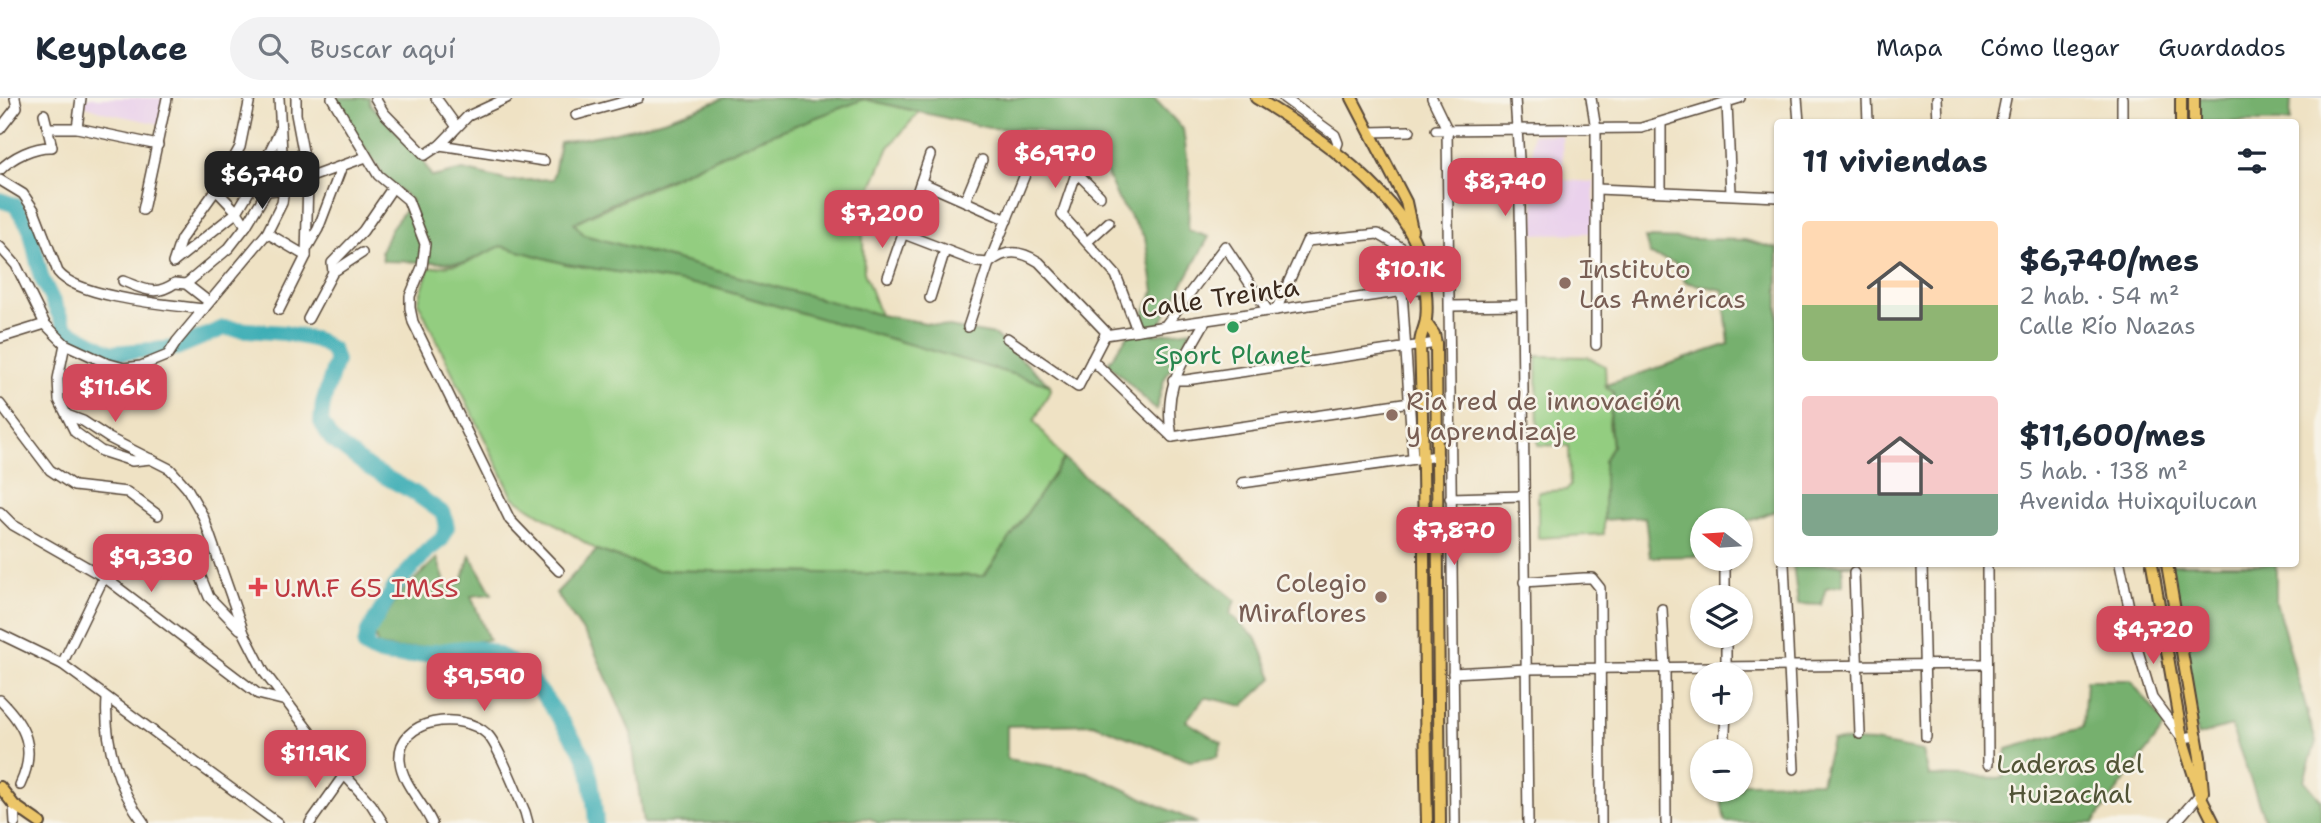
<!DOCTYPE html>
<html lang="es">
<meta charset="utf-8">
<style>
:root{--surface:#fff;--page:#f2f2f3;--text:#1f2937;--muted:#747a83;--line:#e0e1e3;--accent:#d1495b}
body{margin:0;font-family:"Shantell Sans",sans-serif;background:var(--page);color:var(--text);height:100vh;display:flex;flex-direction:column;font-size:26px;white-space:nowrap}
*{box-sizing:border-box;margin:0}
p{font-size:23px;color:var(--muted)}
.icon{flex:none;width:38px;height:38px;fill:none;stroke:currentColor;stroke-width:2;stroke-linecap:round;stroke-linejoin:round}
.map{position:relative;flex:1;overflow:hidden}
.panel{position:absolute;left:1774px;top:21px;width:525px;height:448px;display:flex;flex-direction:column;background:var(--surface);border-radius:7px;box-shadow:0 2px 5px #0004}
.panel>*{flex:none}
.needle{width:46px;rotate:287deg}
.controls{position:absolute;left:1690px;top:410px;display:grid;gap:14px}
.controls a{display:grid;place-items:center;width:63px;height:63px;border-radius:50%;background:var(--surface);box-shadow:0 2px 5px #0004;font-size:35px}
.price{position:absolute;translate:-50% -60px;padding:0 16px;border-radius:14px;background:var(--accent);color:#fff;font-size:23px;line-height:46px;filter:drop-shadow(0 2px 4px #0008)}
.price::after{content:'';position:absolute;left:50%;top:42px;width:21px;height:16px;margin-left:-10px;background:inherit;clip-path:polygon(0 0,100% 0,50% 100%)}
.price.active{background:#222;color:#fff}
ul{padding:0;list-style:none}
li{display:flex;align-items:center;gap:21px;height:175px;padding:0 28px}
li span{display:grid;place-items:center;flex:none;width:196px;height:140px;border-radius:7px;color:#555}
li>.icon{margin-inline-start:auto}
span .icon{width:84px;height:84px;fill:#fffc;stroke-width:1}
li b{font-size:30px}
h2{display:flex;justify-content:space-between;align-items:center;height:84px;padding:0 28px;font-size:30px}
header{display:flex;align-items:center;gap:42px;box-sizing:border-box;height:98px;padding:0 35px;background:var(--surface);border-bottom:2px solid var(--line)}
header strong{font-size:33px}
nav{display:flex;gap:38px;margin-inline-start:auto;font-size:24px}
.search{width:490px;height:63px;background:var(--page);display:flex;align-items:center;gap:18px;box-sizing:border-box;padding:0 24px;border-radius:38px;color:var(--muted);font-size:26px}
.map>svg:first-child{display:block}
</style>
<header>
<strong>Keyplace</strong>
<div class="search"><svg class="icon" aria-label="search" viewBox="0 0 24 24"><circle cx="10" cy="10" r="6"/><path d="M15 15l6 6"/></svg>Buscar aquí</div>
<nav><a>Mapa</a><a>Cómo llegar</a><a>Guardados</a></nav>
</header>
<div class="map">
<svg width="2321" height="725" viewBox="0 0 2321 725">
<rect width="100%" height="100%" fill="#f7f3e8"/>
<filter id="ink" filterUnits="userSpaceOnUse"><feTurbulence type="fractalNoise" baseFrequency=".0143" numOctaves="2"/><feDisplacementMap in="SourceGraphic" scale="14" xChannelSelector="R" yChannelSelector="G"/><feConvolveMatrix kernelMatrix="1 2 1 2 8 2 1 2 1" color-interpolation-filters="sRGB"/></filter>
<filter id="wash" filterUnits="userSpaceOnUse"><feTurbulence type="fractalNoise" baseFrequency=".00686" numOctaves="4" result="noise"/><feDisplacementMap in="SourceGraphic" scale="28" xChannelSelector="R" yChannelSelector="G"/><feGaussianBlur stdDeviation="1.57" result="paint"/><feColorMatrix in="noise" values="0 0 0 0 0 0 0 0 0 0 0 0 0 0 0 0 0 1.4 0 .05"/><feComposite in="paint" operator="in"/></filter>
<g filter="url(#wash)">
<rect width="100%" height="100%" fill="#efe2c4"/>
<g fill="#ead1ec">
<polygon points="84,0 166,0 160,26 107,15 84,7"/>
<polygon points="1532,36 1562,37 1563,82 1594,84 1594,135 1535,136"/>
</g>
<g fill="#93cd80" stroke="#677c4f" stroke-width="2">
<polygon points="864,1 919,14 889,49 862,111 864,174 880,217 584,137 573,125 754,43"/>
<polygon points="501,148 566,166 708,188 1050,287 1051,291 1034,323 1064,361 984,478 655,472 597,452 513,399 418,204 429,170 465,165"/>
<polygon points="1537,258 1588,259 1605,268 1606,290 1614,294 1609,325 1612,348 1604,363 1604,436 1538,440 1538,394 1566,392 1570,388 1569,348 1538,347"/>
</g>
<g fill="#76b06e" stroke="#586d46" stroke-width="2">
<path d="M336 0H369L370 6 420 58 432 79 463 72 509 83 553 81 560 44C616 36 671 23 724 0H1154L1183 31 1190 80 1188 132 1209 139 1154 237 1191 232 1164 282 1156 312 1108 265 1144 215 1154 193 1145 140 1118 101 1099 58 1037 32 989 30 864 1 754 43 600 111 574 125 584 137 880 217 995 237 1050 287 712 189 566 166 501 148 465 165 383 163 381 153 392 129 412 103 387 81 357 39Z"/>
<polygon points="2194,0 2291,0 2290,24 2193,24"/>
<polygon points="1645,140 1745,142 1778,151 1778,412 1741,426 1741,422 1703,422 1703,458 1650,459 1645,419 1604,422 1604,363 1612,348 1610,322 1614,295 1606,287 1729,246 1723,192 1685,184 1675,165 1650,157"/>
<polygon points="1064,361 1235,502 1230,516 1257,541 1273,580 1243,608 1205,599 1186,623 1222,645 1217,659 1190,663 1093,626 1007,628 1007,661 1087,674 1197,725 878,725 869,720 797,725 643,725 631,635 591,545 556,495 597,452 655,472 984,478"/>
<polygon points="470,457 492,496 471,498 489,542 399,551 378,548 374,535 402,494 437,460 447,490 462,484"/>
<polygon points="1793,466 1860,466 1843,467 1843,487 1826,490 1821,507 1798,506"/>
<polygon points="2168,466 2276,466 2276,504 2316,644 2304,682 2321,702 2321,725 2266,725 2231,628 2197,638"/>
<polygon points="2086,582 2130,582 2166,627 2093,725 1725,724 1719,691 1741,691 1741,685 1821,684 1832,642 1873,644 1923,653 1929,678 2003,680 2007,651 2083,629"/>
</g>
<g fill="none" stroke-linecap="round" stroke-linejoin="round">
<path stroke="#3daeb6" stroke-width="16" d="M0 102 15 107 30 130 41 179 66 231 111 255 176 250 224 230 284 235 317 242 332 251 336 263 323 305 321 324 331 341 369 370 413 394 444 416 447 429 442 441 427 453 396 487 368 534 365 548C393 571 438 548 473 550 518 554 543 596 566 630 572 640 582 651 586 662 591 675 595 710 596 725"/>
</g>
</g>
<g filter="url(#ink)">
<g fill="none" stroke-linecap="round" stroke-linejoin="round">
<defs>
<g id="minor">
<polyline points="332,0 378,77 408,102 425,146 422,169 410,198 410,210 413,224 510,422 559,473"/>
<polyline points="375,0 384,15 425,57 440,47 468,18 507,0"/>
<polyline points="436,0 457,29"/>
<polyline points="1284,0 1335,37 1338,45 1335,53"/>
<polyline points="1432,0 1447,31 1455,725"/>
<polyline points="1515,0 1519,61 1522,207 1528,725"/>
<polyline points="1591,0 1596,31 1596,247"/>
<polyline points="1797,0 1799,24"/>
<polyline points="1867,0 1868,24"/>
<polyline points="1937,0 1938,24"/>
<polyline points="1727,5 1731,95"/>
<polyline points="576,17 638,0"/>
<polyline points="2001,24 2006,0"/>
<polyline points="2122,24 2122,0"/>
<polyline points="1661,26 1661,92"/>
<polyline points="48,30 77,30 158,47"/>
<polyline points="77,30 81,0"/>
<polyline points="0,31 17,9 15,0"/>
<polyline points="1436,32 1641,30 1740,0"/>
<polyline points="1370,34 1410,33"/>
<polyline points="440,47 544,63"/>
<polyline points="1080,64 1062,117 1116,177 1137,232"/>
<path d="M0 72C12 59 35 48 52 49L44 16"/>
<polyline points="1077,75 1100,98"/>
<polyline points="284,81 308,80 366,59"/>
<path d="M0 82 23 96 34 112 58 174C78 200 171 207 204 211"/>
<polyline points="921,84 1007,122"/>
<polyline points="1597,91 1778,99"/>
<polyline points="216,92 237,114 246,128"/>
<polyline points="965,103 982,62"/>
<polyline points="143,112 167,0"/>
<polyline points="267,135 306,158"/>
<path d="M904 136 977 164 989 165C1006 151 1020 152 1039 164L1105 233V237"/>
<polyline points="1088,143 1109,124"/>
<polyline points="0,149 16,167 45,226 65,246 58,281 59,302 75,334 101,353 132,363 151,361"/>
<polyline points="307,150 318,131 342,68"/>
<polyline points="174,164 237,114 256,82 279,34"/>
<polyline points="173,165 181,141 216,92 240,49 250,0"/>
<polyline points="333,174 362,155"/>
<polyline points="888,179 930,57"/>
<path d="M123 183C144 191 155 199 175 185L186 186 209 204"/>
<polyline points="186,186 229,150 246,128 267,93 284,91"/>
<polyline points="1402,193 1413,360"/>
<polyline points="930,200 945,152"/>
<polyline points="1450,208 1522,207"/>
<polyline points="279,212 306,158 308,80 296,16 296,0"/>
<polyline points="1276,212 1307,143 1378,136 1421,161"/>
<polyline points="308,221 333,174 332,165 363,133 393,89"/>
<polyline points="1165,228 1225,148 1268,213"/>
<polyline points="968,229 989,165 1028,69"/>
<polyline points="1105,237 1425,190"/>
<polyline points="0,240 45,226"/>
<polyline points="1007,240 1078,289 1105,237"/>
<polyline points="65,246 106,265 124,270 141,268 168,257 177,243 267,135 282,105 284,91 279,0"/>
<polyline points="1092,262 1171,338"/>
<polyline points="1173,282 1186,282 1436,245"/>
<polyline points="0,306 50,372 74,388 127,394 158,417"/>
<polyline points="67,317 83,323 109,340 170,371 187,390 203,418 244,535 264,574 331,662 371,706 383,725"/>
<polyline points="1172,339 1410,304 1437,303"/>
<path d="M1172 339C1162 288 1183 264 1206 222"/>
<polyline points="1242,385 1438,358"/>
<polyline points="1450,400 1523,398"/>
<polyline points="0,414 13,427 104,479 258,596 286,603"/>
<polyline points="187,460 198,472 209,499 240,531"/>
<polyline points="1725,460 1725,499"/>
<polyline points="1784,466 1794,671"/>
<polyline points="1922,466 1926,639"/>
<polyline points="2120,466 2138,553 2152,600 2182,640 2197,638"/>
<polyline points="1987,471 1988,666"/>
<polyline points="1854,475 1860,636"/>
<polyline points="1524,484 1584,480 1592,480 1600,490 1601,725"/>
<polyline points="1662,511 1665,569 1666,725"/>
<polyline points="0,536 62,566 278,725"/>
<polyline points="1726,537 1726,576"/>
<polyline points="62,566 104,479"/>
<polyline points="1453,575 1526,571 1986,566"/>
<path d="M107 601C104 644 118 691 144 725"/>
<path d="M0 602C26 628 37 651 20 687"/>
<polyline points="1724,653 1726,614"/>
<polyline points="14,707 15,725"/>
<polyline points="310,725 344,677"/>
<path d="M432 725C423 705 402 685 400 663 396 619 463 613 487 636 498 646 518 698 525 714L528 725"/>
<polyline points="2175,725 2203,693"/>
</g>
<g id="major">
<path d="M1256 0C1310 32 1407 98 1421 162 1425 178 1429 212 1425 226 1423 234 1420 238 1420 247 1426 406 1423 566 1427 725"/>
<polyline points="1352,0 1406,104 1412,132"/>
<polyline points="2181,24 2181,0"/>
<polyline points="2194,24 2194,0"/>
<polyline points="1426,225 1434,236 1436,245 1440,725"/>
<polyline points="2152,466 2182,640 2200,697 2214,725"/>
<polyline points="2167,466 2200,659 2203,694"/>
<polyline points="0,689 14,707 40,725"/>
</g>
</defs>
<use href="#minor" stroke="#564637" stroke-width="12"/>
<use href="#major" stroke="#564637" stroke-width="14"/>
<use href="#minor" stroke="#fff" stroke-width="9"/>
<use href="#major" stroke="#ecc669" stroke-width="10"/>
</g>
</g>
<g fill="#8d6e63" stroke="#f7f3e8" stroke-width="2.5">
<circle cx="1565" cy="185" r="7"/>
<circle cx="1392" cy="317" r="7"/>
<circle cx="1381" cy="499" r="7"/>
</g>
<circle fill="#2e9e5b" stroke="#f7f3e8" stroke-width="2.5" cx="1233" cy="229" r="7"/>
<path fill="#e0444e" stroke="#f7f3e8" stroke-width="2.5" d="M254.5 478.5h7v7h7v7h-7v7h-7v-7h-7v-7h7z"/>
<g text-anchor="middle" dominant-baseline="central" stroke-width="5" stroke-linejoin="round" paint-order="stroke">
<g font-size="26" fill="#785e54" stroke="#f7f3e8" text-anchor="start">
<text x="1579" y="170">Instituto<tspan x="1579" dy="30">Las Américas</tspan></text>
<text x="1406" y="302">Ria red de innovación<tspan x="1406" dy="30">y aprendizaje</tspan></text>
<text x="1367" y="484" text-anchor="end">Colegio<tspan x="1367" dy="30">Miraflores</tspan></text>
</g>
<g font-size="26" fill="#3b2a1e" stroke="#f7f3e8">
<text transform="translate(1220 199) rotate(-8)">Calle Treinta</text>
</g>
<g font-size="26" fill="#27864d" stroke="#f7f3e8">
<text x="1233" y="256">Sport Planet</text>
</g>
<g font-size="26" fill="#be3a42" stroke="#f7f3e8" text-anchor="start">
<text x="274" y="489">U.M.F 65 IMSS</text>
</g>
<g font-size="26" fill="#515336" stroke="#f7f3e8">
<text x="2070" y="665">Laderas del<tspan x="2070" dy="30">Huizachal</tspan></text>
</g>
</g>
</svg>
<div class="controls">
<a><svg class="needle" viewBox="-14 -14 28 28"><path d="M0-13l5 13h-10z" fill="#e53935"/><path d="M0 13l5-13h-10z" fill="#747a83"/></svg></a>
<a><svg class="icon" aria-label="layers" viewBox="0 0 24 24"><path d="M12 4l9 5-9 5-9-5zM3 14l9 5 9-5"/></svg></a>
<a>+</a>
<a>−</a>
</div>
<b class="price" style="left:1055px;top:92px">$6,970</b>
<b class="price active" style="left:262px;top:113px">$6,740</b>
<b class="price" style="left:1505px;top:120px">$8,740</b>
<b class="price" style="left:882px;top:152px">$7,200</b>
<b class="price" style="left:1410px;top:208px">$10.1K</b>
<b class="price" style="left:115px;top:326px">$11.6K</b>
<b class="price" style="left:1454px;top:469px">$7,870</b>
<b class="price" style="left:151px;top:496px">$9,330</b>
<b class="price" style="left:2153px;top:568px">$4,720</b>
<b class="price" style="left:484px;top:615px">$9,590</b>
<b class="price" style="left:315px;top:692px">$11.9K</b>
<section class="panel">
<h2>11 viviendas<svg class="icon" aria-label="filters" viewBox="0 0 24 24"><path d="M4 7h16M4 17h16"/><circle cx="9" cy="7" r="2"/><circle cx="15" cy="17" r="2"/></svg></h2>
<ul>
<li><span style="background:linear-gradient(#ffd9b3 60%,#8fb573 0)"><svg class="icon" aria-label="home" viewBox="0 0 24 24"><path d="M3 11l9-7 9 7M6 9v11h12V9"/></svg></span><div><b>$6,740/mes</b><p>2 hab. · 54 m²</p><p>Calle Río Nazas</p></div></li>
<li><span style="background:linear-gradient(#f6c9c9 70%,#7fa58c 0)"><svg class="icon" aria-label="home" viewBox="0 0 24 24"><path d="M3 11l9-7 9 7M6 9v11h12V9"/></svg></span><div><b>$11,600/mes</b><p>5 hab. · 138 m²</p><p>Avenida Huixquilucan</p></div></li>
</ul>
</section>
</div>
